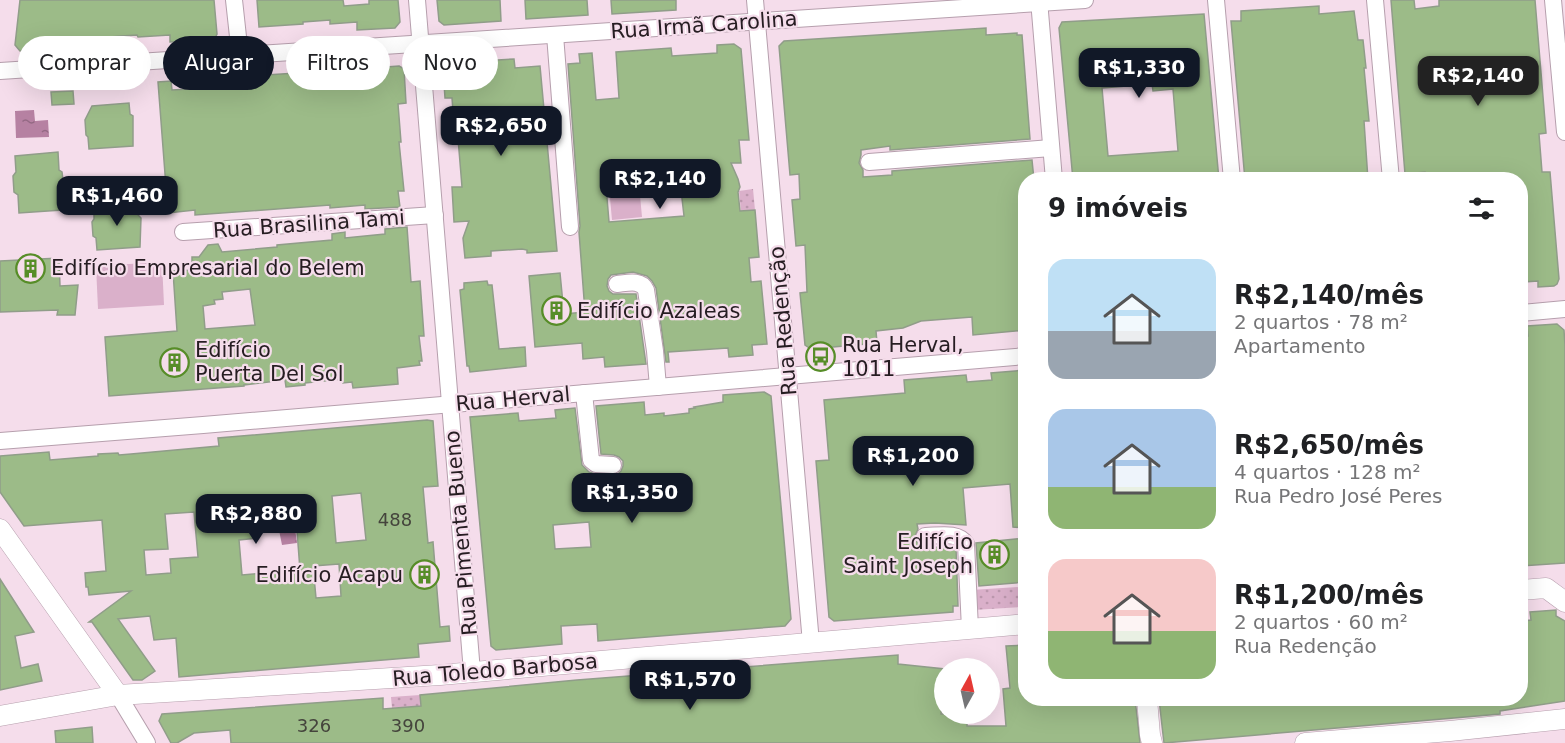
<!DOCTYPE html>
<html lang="pt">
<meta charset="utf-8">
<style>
:root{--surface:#fff;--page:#f2f2f2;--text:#202124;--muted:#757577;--accent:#111827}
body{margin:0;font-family:"DejaVu Sans",sans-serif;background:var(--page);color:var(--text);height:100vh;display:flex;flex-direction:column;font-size:22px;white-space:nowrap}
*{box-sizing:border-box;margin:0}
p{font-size:20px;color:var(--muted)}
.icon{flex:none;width:33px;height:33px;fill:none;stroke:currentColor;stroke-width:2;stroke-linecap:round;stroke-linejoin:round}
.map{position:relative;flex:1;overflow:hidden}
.panel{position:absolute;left:1018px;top:172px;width:510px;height:534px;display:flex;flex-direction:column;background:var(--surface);border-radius:24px;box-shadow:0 6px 24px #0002}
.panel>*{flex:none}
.banner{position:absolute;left:18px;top:36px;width:570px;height:54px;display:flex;gap:12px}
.needle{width:39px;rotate:8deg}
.controls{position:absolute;left:934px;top:658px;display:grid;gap:12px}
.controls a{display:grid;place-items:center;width:66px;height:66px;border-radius:50%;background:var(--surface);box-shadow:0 6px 24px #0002;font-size:30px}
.price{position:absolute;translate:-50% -51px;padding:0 14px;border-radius:12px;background:var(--accent);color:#fff;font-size:20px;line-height:39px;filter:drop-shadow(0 2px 3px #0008)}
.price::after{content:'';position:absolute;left:50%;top:36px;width:18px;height:14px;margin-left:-9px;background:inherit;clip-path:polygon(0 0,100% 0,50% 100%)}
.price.selected{background:#222;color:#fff}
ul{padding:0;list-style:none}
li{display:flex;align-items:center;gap:18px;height:150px;padding:0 30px}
li span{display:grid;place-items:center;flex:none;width:168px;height:120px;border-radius:18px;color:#555}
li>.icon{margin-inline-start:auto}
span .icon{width:72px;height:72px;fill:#fffc;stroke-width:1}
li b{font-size:26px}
h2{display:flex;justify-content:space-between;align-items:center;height:72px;padding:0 30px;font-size:26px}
.pill{padding:0 21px;border-radius:27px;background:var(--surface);box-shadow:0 6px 24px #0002;font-size:21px;line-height:54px}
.pill.selected{background:var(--accent);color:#fff}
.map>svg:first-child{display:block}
</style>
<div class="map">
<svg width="1565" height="743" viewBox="0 0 1565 743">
<defs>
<pattern id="park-dots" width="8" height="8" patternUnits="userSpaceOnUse" patternTransform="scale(1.5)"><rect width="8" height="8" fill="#dab0ca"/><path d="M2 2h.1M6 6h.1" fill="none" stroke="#bb97ad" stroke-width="1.8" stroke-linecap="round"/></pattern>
<pattern id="water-ripples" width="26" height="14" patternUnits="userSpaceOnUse" patternTransform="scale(1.5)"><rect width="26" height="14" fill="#b681a2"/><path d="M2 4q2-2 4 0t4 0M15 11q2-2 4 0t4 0" fill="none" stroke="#946984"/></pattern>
</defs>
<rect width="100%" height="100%" fill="#f5ddeb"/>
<g fill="url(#park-dots)">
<polygon points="753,189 755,210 741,211 739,191"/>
<polygon points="1019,587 1021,607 973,610 971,590"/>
<polygon points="420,695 421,706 392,708 391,697"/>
</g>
<g fill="#dab0ca">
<polygon points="638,174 642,217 612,220 608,176"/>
<polygon points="162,262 164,305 98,309 96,266"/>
</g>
<g fill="url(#water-ripples)">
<polygon points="34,110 35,121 48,120 49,137 16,138 15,111"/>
<polygon points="293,514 297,543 282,545 279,530 284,529 283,515"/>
</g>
<g fill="#9cbb88" stroke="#909d89" stroke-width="1.5" fill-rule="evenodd">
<polygon points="20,0 214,0 217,34 214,40 170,42 170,35 138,37 137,35 121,36 89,39 89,47 20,51 15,45"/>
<polygon points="257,0 343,0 344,6 369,4 369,0 398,0 400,22 395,28 357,30 357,22 330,24 330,20 303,22 303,24 259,27"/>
<polygon points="437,0 500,0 501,21 444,25 439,21"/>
<polygon points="525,0 587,0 588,15 526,19"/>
<polygon points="611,0 676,0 676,10 612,14"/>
<polygon points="1391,0 1414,0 1415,9 1439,6 1439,0 1535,0 1546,133 1539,134 1542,172 1550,172 1559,279 1557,284 1554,286 1538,287 1538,281 1522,282 1521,180 1426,180 1425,172 1405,174"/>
<polygon points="1319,6 1319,14 1354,11 1358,40 1363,40 1366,68 1364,68 1369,121 1364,121 1368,180 1319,180 1319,177 1245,180 1231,21 1241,21 1241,11"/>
<path d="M1204 14 1219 180H1073L1059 28 1062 22ZM1152 84 1153 91 1173 89 1178 151 1108 156 1102 88Z"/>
<polygon points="986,28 986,35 1017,33 1017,35 1022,35 1030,139 890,150 890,146 861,150 861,155 859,163 863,170 863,177 892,175 892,171 1032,160 1034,180 1026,180 1026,330 973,335 972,317 921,321 903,328 876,331 877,343 811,349 805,345 800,293 807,292 805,245 796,246 792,200 800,199 799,174 790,175 779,46 784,41"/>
<path d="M734 44 741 49 749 140H739L741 163H731L738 179 740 187 738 192 740 211 755 210 759 257 749 258 751 282 761 281 767 344 752 345 753 355 729 357 728 348 668 352 669 362H666L656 288 652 281 647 276 633 272 611 275 608 279 607 286 609 291 613 294H636L646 364 605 367 604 357 583 359 582 343 535 347 529 276 560 273 564 314 585 312 579 232 580 226 568 64 580 63 579 54 592 53 596 100 619 98 616 52 671 48 672 56 717 53V45ZM643 171 644 184 680 181 684 216 609 222 605 174Z"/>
<polygon points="514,59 515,68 540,66 557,251 527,253 527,250 522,249 491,251 491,256 465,258 463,238 469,221 454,222 452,187 462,187 458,138 455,138 452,98 445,98 443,69 448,63"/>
<polygon points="399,66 404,69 406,103 398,104 401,142 399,142 404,191 398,191 400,207 365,209 365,205 330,208 330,205 195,215 195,210 168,213 158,82 171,81 172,90 223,87 222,78 312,72 313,81 328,79 328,83 360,80 359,69"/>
<polygon points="73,91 74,104 52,105 51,92"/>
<polygon points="129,103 130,114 133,116 133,146 89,149 88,137 86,135 85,120 92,106"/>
<polygon points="58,152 59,170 62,172 64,188 61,192 62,210 19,213 18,195 14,192 13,176 16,172 15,156"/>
<polygon points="137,204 138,215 141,218 140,247 97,250 96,238 93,236 92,222 94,219 94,208"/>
<path d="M407 227 411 282 420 281 424 336H419L422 361H419L420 365 397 368 398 384 353 388 352 382 343 383V379L305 383V385L286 387 285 380 244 385V386L109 396 105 337 177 331 173 271 191 270V266H192V257H199L208 245 218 244 222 252 277 247V245L332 240V234L345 232V238L385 234V229ZM250 289 255 325 205 329 203 306 215 304 214 300 223 299 222 292Z"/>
<polygon points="59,258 60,286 78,285 75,315 57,315 58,310 0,312 0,261"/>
<polygon points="487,281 488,285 492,285 499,349 525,347 526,366 470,372 469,366 467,366 460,290 464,289 464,283"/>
<polygon points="1557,324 1564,330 1565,346 1565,563 1521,566 1521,412 1522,412 1521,337 1528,336 1527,326"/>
<polygon points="1026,370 1026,528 1013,527 1010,484 963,488 966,525 935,523 917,524 918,529 915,536 916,541 919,544 919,549 950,546 956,548 958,606 953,606 953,612 834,621 829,617 816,461 829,460 824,400 905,393 904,380 966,375 967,382 992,380 991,373"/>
<path d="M764 392 771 396 781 506 791 619 785 626 598 641 597 624 561 626 562 644 496 650 491 646 470 417 518 413 519 421 556 418 555 410 575 408 582 465 589 472 595 474 613 475 618 474 621 471 623 466V461L619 457 614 455 601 454 596 406 644 402 645 415 664 413V416L689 413V409L695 408 694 407 723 402V395ZM589 522 591 547 555 549 553 525Z"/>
<path d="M427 420 433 421 438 486 423 487 428 543 433 542 440 627 449 626 450 641 418 644 419 657 179 677 176 638 154 640 150 616 118 619 155 671 142 680H133L92 622H89L131 591 89 595 88 587H86L85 573 106 571 102 520 24 526 0 492V456L49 452 50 460 98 456V454L118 453 119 455 131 454 219 446 218 438ZM361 493 366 540 336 543 332 496ZM295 504 300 570 242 575 239 540 258 538V532L259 531 258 507ZM194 512 198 557 170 559 171 573 146 575 144 550 168 549 165 514ZM339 564 341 596 316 598 313 566Z"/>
<polygon points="1026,538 1026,582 979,586 976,543"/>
<polygon points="0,579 34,632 15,636 21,668 38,664 42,681 0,690"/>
<polygon points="1556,610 1556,616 1565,621 1565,701 1500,711 1500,714 1164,743 1159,699 1521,699 1521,621 1531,620 1530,612"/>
<polygon points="1026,645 1026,699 1135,699 1140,743 231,743 230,730 194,733 177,743 171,743 159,721 162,714 383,698 383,709 421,706 420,695 577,680 898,655 898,664 945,669 941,714 967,714 967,726 1006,726 1003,689 1010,688 1006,646"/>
<polygon points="92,727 93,743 56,743 55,731"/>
</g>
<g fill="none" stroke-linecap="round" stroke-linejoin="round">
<defs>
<g id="minor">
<polyline points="234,0 240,55"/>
<polyline points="417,0 472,672"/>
<polyline points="755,0 811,643"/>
<polyline points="1039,0 1054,180"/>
<polyline points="1216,0 1232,180"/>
<polyline points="1375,0 1391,180"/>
<polyline points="1553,0 1565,132"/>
<polyline points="555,35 570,227"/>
<polyline points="0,71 1085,0"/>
<polyline points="869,162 1051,148"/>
<polyline points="183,232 435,215"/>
<path d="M617 284C627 283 641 279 646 290L655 351 658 387"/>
<polyline points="1521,313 1565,309"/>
<polyline points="584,393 591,460 596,464 613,465"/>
<polyline points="0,441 203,425 1026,356"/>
<path d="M925 536C938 536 958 531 966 544L970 629"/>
<polyline points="118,695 147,743"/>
</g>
<g id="tertiary">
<polyline points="0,529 118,695"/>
<polyline points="1521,590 1546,588 1565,602"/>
<polyline points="1147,699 1150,735 1152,743"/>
<polyline points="0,716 118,695 440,675 1026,624"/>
<polyline points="1305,743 1450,731 1565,719"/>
</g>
</defs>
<use href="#minor" stroke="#b69fad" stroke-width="18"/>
<use href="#tertiary" stroke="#b69fad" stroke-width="21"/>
<use href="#minor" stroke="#fff" stroke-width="16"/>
<use href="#tertiary" stroke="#fff" stroke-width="20"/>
</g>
<defs>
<symbol id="building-ring" viewBox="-11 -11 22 22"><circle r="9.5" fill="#f5ddeb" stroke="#578d28" stroke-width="1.5"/><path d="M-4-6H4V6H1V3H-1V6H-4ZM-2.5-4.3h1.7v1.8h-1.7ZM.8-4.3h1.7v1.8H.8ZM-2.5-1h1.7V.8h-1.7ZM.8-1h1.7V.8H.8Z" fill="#578d28"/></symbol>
<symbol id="bus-ring" viewBox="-11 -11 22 22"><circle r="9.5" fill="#f5ddeb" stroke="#578d28" stroke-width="1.5"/><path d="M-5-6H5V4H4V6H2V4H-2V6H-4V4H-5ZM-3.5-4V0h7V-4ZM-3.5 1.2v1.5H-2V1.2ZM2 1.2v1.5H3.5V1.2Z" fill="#578d28"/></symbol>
</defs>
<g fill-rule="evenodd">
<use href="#building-ring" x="14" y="252" width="33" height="33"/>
<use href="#building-ring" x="540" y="294" width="33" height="33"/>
<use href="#bus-ring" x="804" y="340" width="33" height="33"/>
<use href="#building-ring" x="158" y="346" width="33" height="33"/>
<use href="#building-ring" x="978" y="538" width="33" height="33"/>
<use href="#building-ring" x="408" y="558" width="33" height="33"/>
</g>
<g text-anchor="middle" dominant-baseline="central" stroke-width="4.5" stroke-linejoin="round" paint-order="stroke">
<g font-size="18" fill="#44443c">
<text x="395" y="519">488</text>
<text x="314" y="725">326</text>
<text x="408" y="725">390</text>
</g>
<g font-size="21" fill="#261d22" stroke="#f5ddeb">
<text transform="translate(704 25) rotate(-4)">Rua Irmã Carolina</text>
<text transform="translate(309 224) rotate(-4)">Rua Brasilina Tami</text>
<text transform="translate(783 321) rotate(-95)">Rua Redenção</text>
<text transform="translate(513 399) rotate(-5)">Rua Herval</text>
<text transform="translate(461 533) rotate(-95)">Rua Pimenta Bueno</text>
<text transform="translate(495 670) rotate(-5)">Rua Toledo Barbosa</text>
</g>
<g font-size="21" fill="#261d22" stroke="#f5ddeb" text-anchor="start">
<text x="51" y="268">Edifício Empresarial do Belem</text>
<text x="577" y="311">Edifício Azaleas</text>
<text x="842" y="345">Rua Herval,<tspan x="842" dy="24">1011</tspan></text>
<text x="195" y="350">Edifício<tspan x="195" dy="24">Puerta Del Sol</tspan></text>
<text x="973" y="542" text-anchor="end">Edifício<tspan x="973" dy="24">Saint Joseph</tspan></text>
<text x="403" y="575" text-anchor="end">Edifício Acapu</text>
</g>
</g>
</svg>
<div class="controls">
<a><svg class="needle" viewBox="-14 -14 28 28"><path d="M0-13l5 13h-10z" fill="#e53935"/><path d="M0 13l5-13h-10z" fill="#757577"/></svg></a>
</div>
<b class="price" style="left:1139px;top:99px">R$1,330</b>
<b class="price selected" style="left:1478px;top:107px">R$2,140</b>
<b class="price" style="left:501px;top:157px">R$2,650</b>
<b class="price" style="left:660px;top:210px">R$2,140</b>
<b class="price" style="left:117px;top:227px">R$1,460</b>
<b class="price" style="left:913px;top:487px">R$1,200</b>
<b class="price" style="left:632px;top:524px">R$1,350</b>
<b class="price" style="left:256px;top:545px">R$2,880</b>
<b class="price" style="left:690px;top:711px">R$1,570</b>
<div class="banner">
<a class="pill">Comprar</a>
<a class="pill selected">Alugar</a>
<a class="pill">Filtros</a>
<a class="pill">Novo</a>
</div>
<section class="panel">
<h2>9 imóveis<svg class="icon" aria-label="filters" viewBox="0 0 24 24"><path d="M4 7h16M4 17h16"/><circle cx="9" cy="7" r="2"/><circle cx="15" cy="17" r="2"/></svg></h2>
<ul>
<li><span style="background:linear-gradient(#bfe0f5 60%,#9aa5b1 0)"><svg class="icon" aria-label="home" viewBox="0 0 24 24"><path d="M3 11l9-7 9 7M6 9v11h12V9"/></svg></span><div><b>R$2,140/mês</b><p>2 quartos · 78 m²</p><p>Apartamento</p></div></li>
<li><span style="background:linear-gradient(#a9c7e8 65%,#8fb573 0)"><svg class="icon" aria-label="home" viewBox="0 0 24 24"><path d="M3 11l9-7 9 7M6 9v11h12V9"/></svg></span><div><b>R$2,650/mês</b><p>4 quartos · 128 m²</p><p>Rua Pedro José Peres</p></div></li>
<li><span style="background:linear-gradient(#f6c9c9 60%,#8fb573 0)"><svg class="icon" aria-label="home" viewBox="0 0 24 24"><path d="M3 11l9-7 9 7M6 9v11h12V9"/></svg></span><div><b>R$1,200/mês</b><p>2 quartos · 60 m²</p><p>Rua Redenção</p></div></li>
</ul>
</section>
</div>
